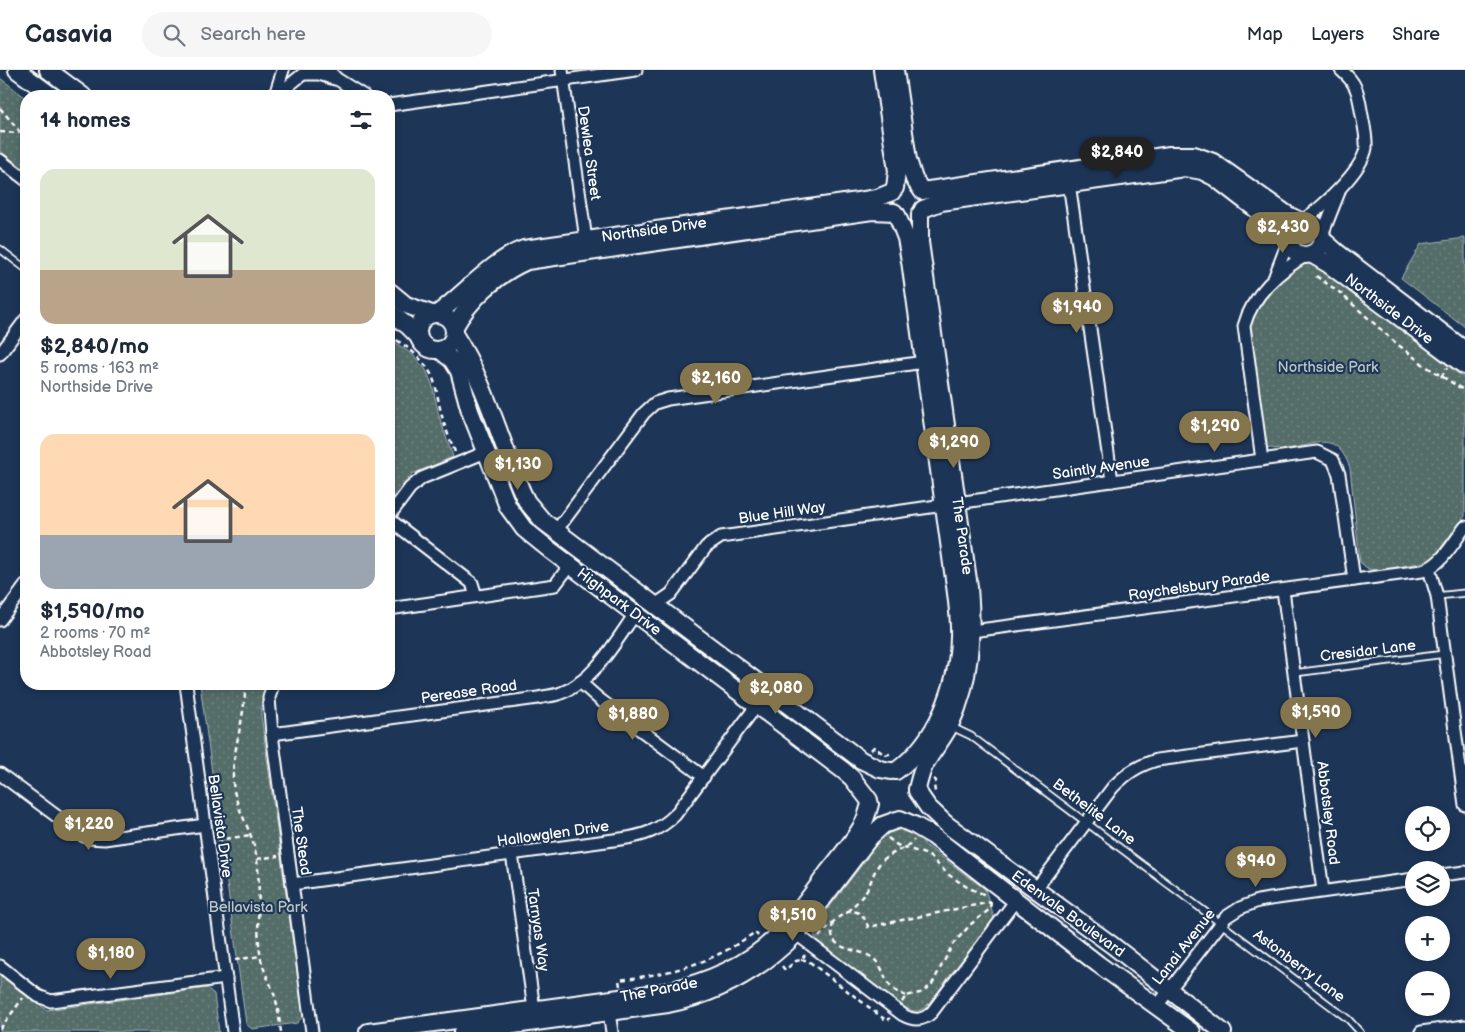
<!DOCTYPE html>
<meta charset="utf-8">
<style>
:root{--surface:#fff;--page:#f6f6f7;--text:#1f2937;--muted:#747a83;--line:#e0e1e3;--accent:#84754c}
body{margin:0;font-family:"Balsamiq Sans",sans-serif;background:var(--page);color:var(--text);height:100vh;display:flex;flex-direction:column;font-size:19px;white-space:nowrap}
*{box-sizing:border-box;margin:0}
p{font-size:16px;color:var(--muted)}
.icon{flex:none;width:28px;height:28px;fill:none;stroke:currentColor;stroke-width:2;stroke-linecap:round;stroke-linejoin:round}
.map{position:relative;flex:1;overflow:hidden}
.panel{position:absolute;left:20px;top:20px;width:375px;height:600px;display:flex;flex-direction:column;background:var(--surface);border-radius:20px;box-shadow:0 2px 8px #0003}
.panel>*{flex:none}
.buttons{position:absolute;left:1405px;top:736px;display:grid;gap:10px}
.buttons a{display:grid;place-items:center;width:45px;height:45px;border-radius:50%;background:var(--surface);box-shadow:0 2px 8px #0003;font-size:25px}
.price{position:absolute;translate:-50% -42px;padding:0 11px;border-radius:18px;background:var(--accent);color:#fff;font-size:16px;line-height:32px;filter:drop-shadow(0 1px 2px #0008)}
.price::after{content:'';position:absolute;left:50%;top:30px;width:15px;height:11px;margin-left:-8px;background:inherit;clip-path:polygon(0 0,100% 0,50% 100%)}
.price.on{background:#222;color:#fff}
ul{padding:0;list-style:none}
li{display:grid;align-content:center;gap:10px;height:265px;padding:0 20px}
li span{display:grid;place-items:center;height:155px;border-radius:15px;color:#555}
li>.icon{margin-inline-start:auto}
span .icon{width:90px;height:90px;fill:#fffc;stroke-width:1}
li b{font-size:21px}
h2{display:flex;justify-content:space-between;align-items:center;height:60px;padding:0 20px;font-size:21px}
header{display:flex;align-items:center;gap:30px;box-sizing:border-box;height:70px;padding:0 25px;background:var(--surface);border-bottom:1px solid var(--line)}
header strong{font-size:24px}
nav{display:flex;gap:28px;margin-inline-start:auto;font-size:18px}
.search{width:350px;height:45px;background:var(--page);display:flex;align-items:center;gap:12px;box-sizing:border-box;padding:0 18px;border-radius:28px;color:var(--muted);font-size:19px}
.map>svg:first-child{display:block}
</style>
<header>
<strong>Casavia</strong>
<div class="search"><svg class="icon" aria-label="search" viewBox="0 0 24 24"><circle cx="10" cy="10" r="6"/><path d="M15 15l6 6"/></svg>Search here</div>
<nav><a>Map</a><a>Layers</a><a>Share</a></nav>
</header>
<div class="map">
<svg width="1465" height="962" viewBox="0 0 1465 962">
<defs>
<pattern id="park-dots" width="8" height="8" patternUnits="userSpaceOnUse" patternTransform="scale(1.25)"><rect width="8" height="8" fill="#556d69"/><path d="M2 2h.1M6 6h.1" fill="none" stroke="#6e8380" stroke-width="1.8" stroke-linecap="round"/></pattern>
</defs>
<rect width="100%" height="100%" fill="#1d3557"/>
<filter id="ink" filterUnits="userSpaceOnUse"><feTurbulence type="fractalNoise" baseFrequency=".02" numOctaves="2"/><feDisplacementMap in="SourceGraphic" scale="10" xChannelSelector="R" yChannelSelector="G"/><feConvolveMatrix kernelMatrix="1 2 1 2 8 2 1 2 1" color-interpolation-filters="sRGB"/></filter>
<g filter="url(#ink)">
<g fill="url(#park-dots)" stroke="#aab6b4">
<polygon points="0,8 26,28 26,100 0,81"/>
<polygon points="1465,168 1465,257 1401,208 1421,174"/>
<path d="M1307 191 1325 201 1465 309V446L1433 488 1426 492 1379 500 1368 499 1360 492 1350 398C1334 355 1313 379 1281 379 1276 379 1271 378 1266 377L1248 261 1252 243 1284 204Z"/>
<polygon points="389,268 413,285 426,300 432,314 439,346 453,387 412,404 389,434"/>
<polygon points="200,614 266,614 261,635 261,645 303,946 297,953 252,959 246,954"/>
<path d="M904 758 923 768 924 774 985 819 994 848 930 932C922 941 917 944 906 938L820 874C813 865 808 854 821 848L867 788C868 771 888 759 904 758Z"/>
<polygon points="0,905 47,940 207,918 214,924 219,962 0,962"/>
</g>
<g fill="none" stroke-linecap="round" stroke-linejoin="round">
<defs>
<g id="lane">
<polyline points="0,179 26,199"/>
<polyline points="1437,526 1465,523"/>
<polyline points="1294,603 1445,584"/>
<polyline points="952,657 971,666 1348,949 1360,962"/>
</g>
<g id="street">
<polyline points="328,0 337,9 364,26"/>
<polyline points="562,0 586,170"/>
<polyline points="304,4 319,4 335,9"/>
<polyline points="275,25 283,0"/>
<polyline points="276,26 303,4"/>
<polyline points="389,35 636,0"/>
<polyline points="0,90 26,110"/>
<polyline points="1069,113 1112,411"/>
<path d="M1303 150C1322 138 1362 101 1366 78 1367 66 1363 52 1361 40 1358 21 1356 13 1341 0"/>
<polyline points="1322,165 1339,122"/>
<polyline points="1275,206 1288,172"/>
<polyline points="0,284 26,249"/>
<path d="M1262 390 1244 256C1252 225 1280 200 1307 185"/>
<polyline points="957,433 1317,382 1333,390 1339,404 1354,510"/>
<polyline points="389,446 410,418 422,408 486,382"/>
<polyline points="389,449 472,513 476,526"/>
<polyline points="556,461 644,343 655,333 668,329 924,292"/>
<polyline points="1429,499 1437,526 1465,735"/>
<polyline points="1283,520 1323,821"/>
<polyline points="655,535 671,524 706,477 721,467 944,435"/>
<polyline points="389,539 555,515 570,495"/>
<polyline points="0,550 26,515"/>
<path d="M972 561 1422 501C1442 495 1453 473 1465 457"/>
<polyline points="580,612 599,629 704,707"/>
<polyline points="186,614 233,962"/>
<polyline points="273,614 269,628 272,664 312,962"/>
<path d="M272 664 538 628C545 626 554 626 561 623 593 612 616 571 635 544"/>
<polyline points="0,704 82,765 89,768 104,769 205,755"/>
<polyline points="512,784 534,939"/>
<polyline points="1441,805 1465,802"/>
<path d="M292 814 621 769C643 766 660 760 675 745L757 635"/>
<path d="M1035 820 1113 717C1127 703 1139 695 1157 690L1303 671"/>
<path d="M790 859 903 945C914 951 923 951 932 942L1016 830"/>
<polyline points="0,896 38,926 51,931 226,908"/>
<polyline points="608,936 612,962"/>
<polyline points="1157,936 1226,847 1240,838 1258,831 1270,829 1414,809"/>
<polyline points="1421,962 1465,956"/>
</g>
<g id="secondary">
<polyline points="17,0 52,26"/>
<polyline points="48,0 83,26"/>
<polyline points="882,0 897,101 895,118"/>
<polyline points="895,0 908,90 914,109 920,118"/>
<polyline points="922,121 1170,85 1194,85 1213,92 1288,145 1300,151"/>
<polyline points="923,139 941,132 1185,98 1202,101 1214,107 1279,157 1288,169"/>
<circle cx="1305" cy="168" r="17"/>
<polyline points="1322,169 1338,183 1465,280"/>
<polyline points="1311,184 1328,194 1465,296"/>
<polyline points="389,221 406,235 432,244"/>
<polyline points="389,242 408,256 418,266"/>
<circle cx="436" cy="262" r="18"/>
<path d="M437 244C463 225 495 188 524 179L858 131 877 128 892 122"/>
<path d="M454 258C469 230 497 204 527 191L872 141 894 142"/>
<path d="M454 264C485 311 500 370 522 422L527 432 543 451 861 690 880 699 891 701"/>
<polyline points="440,280 452,290 459,301 470,341 508,437 524,459 550,480 844,701 852,708 869,730"/>
<path d="M896 701C937 671 958 617 959 567 960 543 955 518 952 494L910 191 906 168 897 145"/>
<path d="M917 719C919 711 921 702 925 694 933 680 943 669 950 655 971 611 973 564 969 517L920 172V144"/>
<polyline points="917,721 928,737 946,754 1112,875 1223,962"/>
<polyline points="900,749 916,756 933,766 1098,894 1192,962"/>
<path d="M368 962 664 922C707 912 748 896 779 864 797 845 813 823 828 802 840 787 853 772 862 756 866 749 868 741 870 734"/>
<path d="M462 962 668 934C718 924 760 900 796 864L871 766 883 755 897 750"/>
</g>
</defs>
<use href="#lane" stroke="#fff" stroke-width="9"/>
<use href="#street" stroke="#fff" stroke-width="15"/>
<use href="#secondary" stroke="#fff" stroke-width="20"/>
<g stroke="#fff" stroke-width="2.5" stroke-dasharray="5 4" stroke-linecap="butt">
<polyline points="0,38 26,69"/>
<polyline points="0,62 19,63"/>
<polyline points="1316,206 1339,222 1396,273 1424,295 1465,321"/>
<path d="M389 265C406 276 424 288 433 308 437 319 438 331 441 342 444 356 450 369 455 382"/>
<polyline points="1441,307 1447,298"/>
<path d="M245 614C246 647 232 678 233 711 234 736 250 756 255 780 263 813 255 848 260 882 261 896 268 908 273 921 278 934 279 948 281 962"/>
<polyline points="871,680 874,677 885,685 894,683"/>
<polyline points="934,709 936,711 934,714 935,722"/>
<polyline points="888,768 897,775 928,785 949,805 967,817 985,825"/>
<polyline points="217,770 251,765"/>
<polyline points="257,789 278,786"/>
<path d="M848 842C854 835 861 829 866 821 872 812 873 801 881 792 890 782 905 780 914 770"/>
<path d="M833 853C825 884 859 876 874 889 890 904 879 915 906 926"/>
<path d="M819 867C831 853 857 823 868 857L991 832"/>
<polyline points="235,890 260,886"/>
<polyline points="801,890 807,890 887,951 890,948"/>
<polyline points="782,896 785,900 796,891 801,890 805,885"/>
<path d="M620 916 619 910C672 903 712 894 755 862L758 866"/>
<polyline points="902,932 906,926 920,923 931,916 953,874 971,854 990,839 991,832 989,829"/>
<polyline points="0,959 23,928"/>
</g>
<use href="#lane" stroke="#1d3557" stroke-width="5.5"/>
<use href="#street" stroke="#1d3557" stroke-width="11"/>
<use href="#secondary" stroke="#1d3557" stroke-width="16"/>
</g>
</g>
<g text-anchor="middle" dominant-baseline="central" stroke-width="4.5" stroke-linejoin="round" paint-order="stroke">
<g font-size="15" fill="#fff" stroke="#1d3557">
<text transform="translate(589 83) rotate(82)">Dewlea Street</text>
<text transform="translate(654 160) rotate(-8)">Northside Drive</text>
<text transform="translate(1389 239) rotate(37)">Northside Drive</text>
<text transform="translate(1101 398) rotate(-8)">Saintly Avenue</text>
<text transform="translate(782 443) rotate(-8)">Blue Hill Way</text>
<text transform="translate(962 466) rotate(82)">The Parade</text>
<text transform="translate(1199 516) rotate(-8)">Raychelsbury Parade</text>
<text transform="translate(619 532) rotate(37)">Highpark Drive</text>
<text transform="translate(1368 581) rotate(-7)">Cresidar Lane</text>
<text transform="translate(469 622) rotate(-8)">Perease Road</text>
<text transform="translate(1094 742) rotate(37)">Bethelite Lane</text>
<text transform="translate(1328 743) rotate(83)">Abbotsley Road</text>
<text transform="translate(220 756) rotate(82)">Bellavista Drive</text>
<text transform="translate(553 764) rotate(-8)">Hallowglen Drive</text>
<text transform="translate(301 771) rotate(82)">The Stead</text>
<text transform="translate(1068 844) rotate(36)">Edenvale Boulevard</text>
<text transform="translate(538 860) rotate(82)">Tarnyas Way</text>
<text transform="translate(1184 877) rotate(-52)">Lanai Avenue</text>
<text transform="translate(1299 896) rotate(37)">Astonberry Lane</text>
<text transform="translate(659 920) rotate(-11)">The Parade</text>
</g>
<g font-size="15" fill="#bbc5c3" stroke="#1d3557">
<text x="1328" y="297">Northside Park</text>
<text x="258" y="837">Bellavista Park</text>
</g>
</g>
</svg>
<div class="buttons">
<a><svg class="icon" aria-label="locate" viewBox="0 0 24 24"><circle cx="12" cy="12" r="6"/><path d="M12 2v4M12 18v4M2 12h4M18 12h4"/></svg></a>
<a><svg class="icon" aria-label="layers" viewBox="0 0 24 24"><path d="M12 4l9 5-9 5-9-5zM3 14l9 5 9-5"/></svg></a>
<a>+</a>
<a>−</a>
</div>
<b class="price on" style="left:1117px;top:109px">$2,840</b>
<b class="price" style="left:1283px;top:184px">$2,430</b>
<b class="price" style="left:1077px;top:264px">$1,940</b>
<b class="price" style="left:716px;top:335px">$2,160</b>
<b class="price" style="left:1215px;top:383px">$1,290</b>
<b class="price" style="left:954px;top:399px">$1,290</b>
<b class="price" style="left:518px;top:421px">$1,130</b>
<b class="price" style="left:776px;top:645px">$2,080</b>
<b class="price" style="left:1316px;top:669px">$1,590</b>
<b class="price" style="left:633px;top:671px">$1,880</b>
<b class="price" style="left:89px;top:781px">$1,220</b>
<b class="price" style="left:1256px;top:818px">$940</b>
<b class="price" style="left:793px;top:872px">$1,510</b>
<b class="price" style="left:111px;top:910px">$1,180</b>
<section class="panel">
<h2>14 homes<svg class="icon" aria-label="filters" viewBox="0 0 24 24"><path d="M4 7h16M4 17h16"/><circle cx="9" cy="7" r="2"/><circle cx="15" cy="17" r="2"/></svg></h2>
<ul>
<li><span style="background:linear-gradient(#dfe7d0 65%,#b9a48a 0)"><svg class="icon" aria-label="home" viewBox="0 0 24 24"><path d="M3 11l9-7 9 7M6 9v11h12V9"/></svg></span><div><b>$2,840/mo</b><p>5 rooms · 163 m²</p><p>Northside Drive</p></div></li>
<li><span style="background:linear-gradient(#ffd9b3 65%,#9aa5b1 0)"><svg class="icon" aria-label="home" viewBox="0 0 24 24"><path d="M3 11l9-7 9 7M6 9v11h12V9"/></svg></span><div><b>$1,590/mo</b><p>2 rooms · 70 m²</p><p>Abbotsley Road</p></div></li>
</ul>
</section>
</div>
